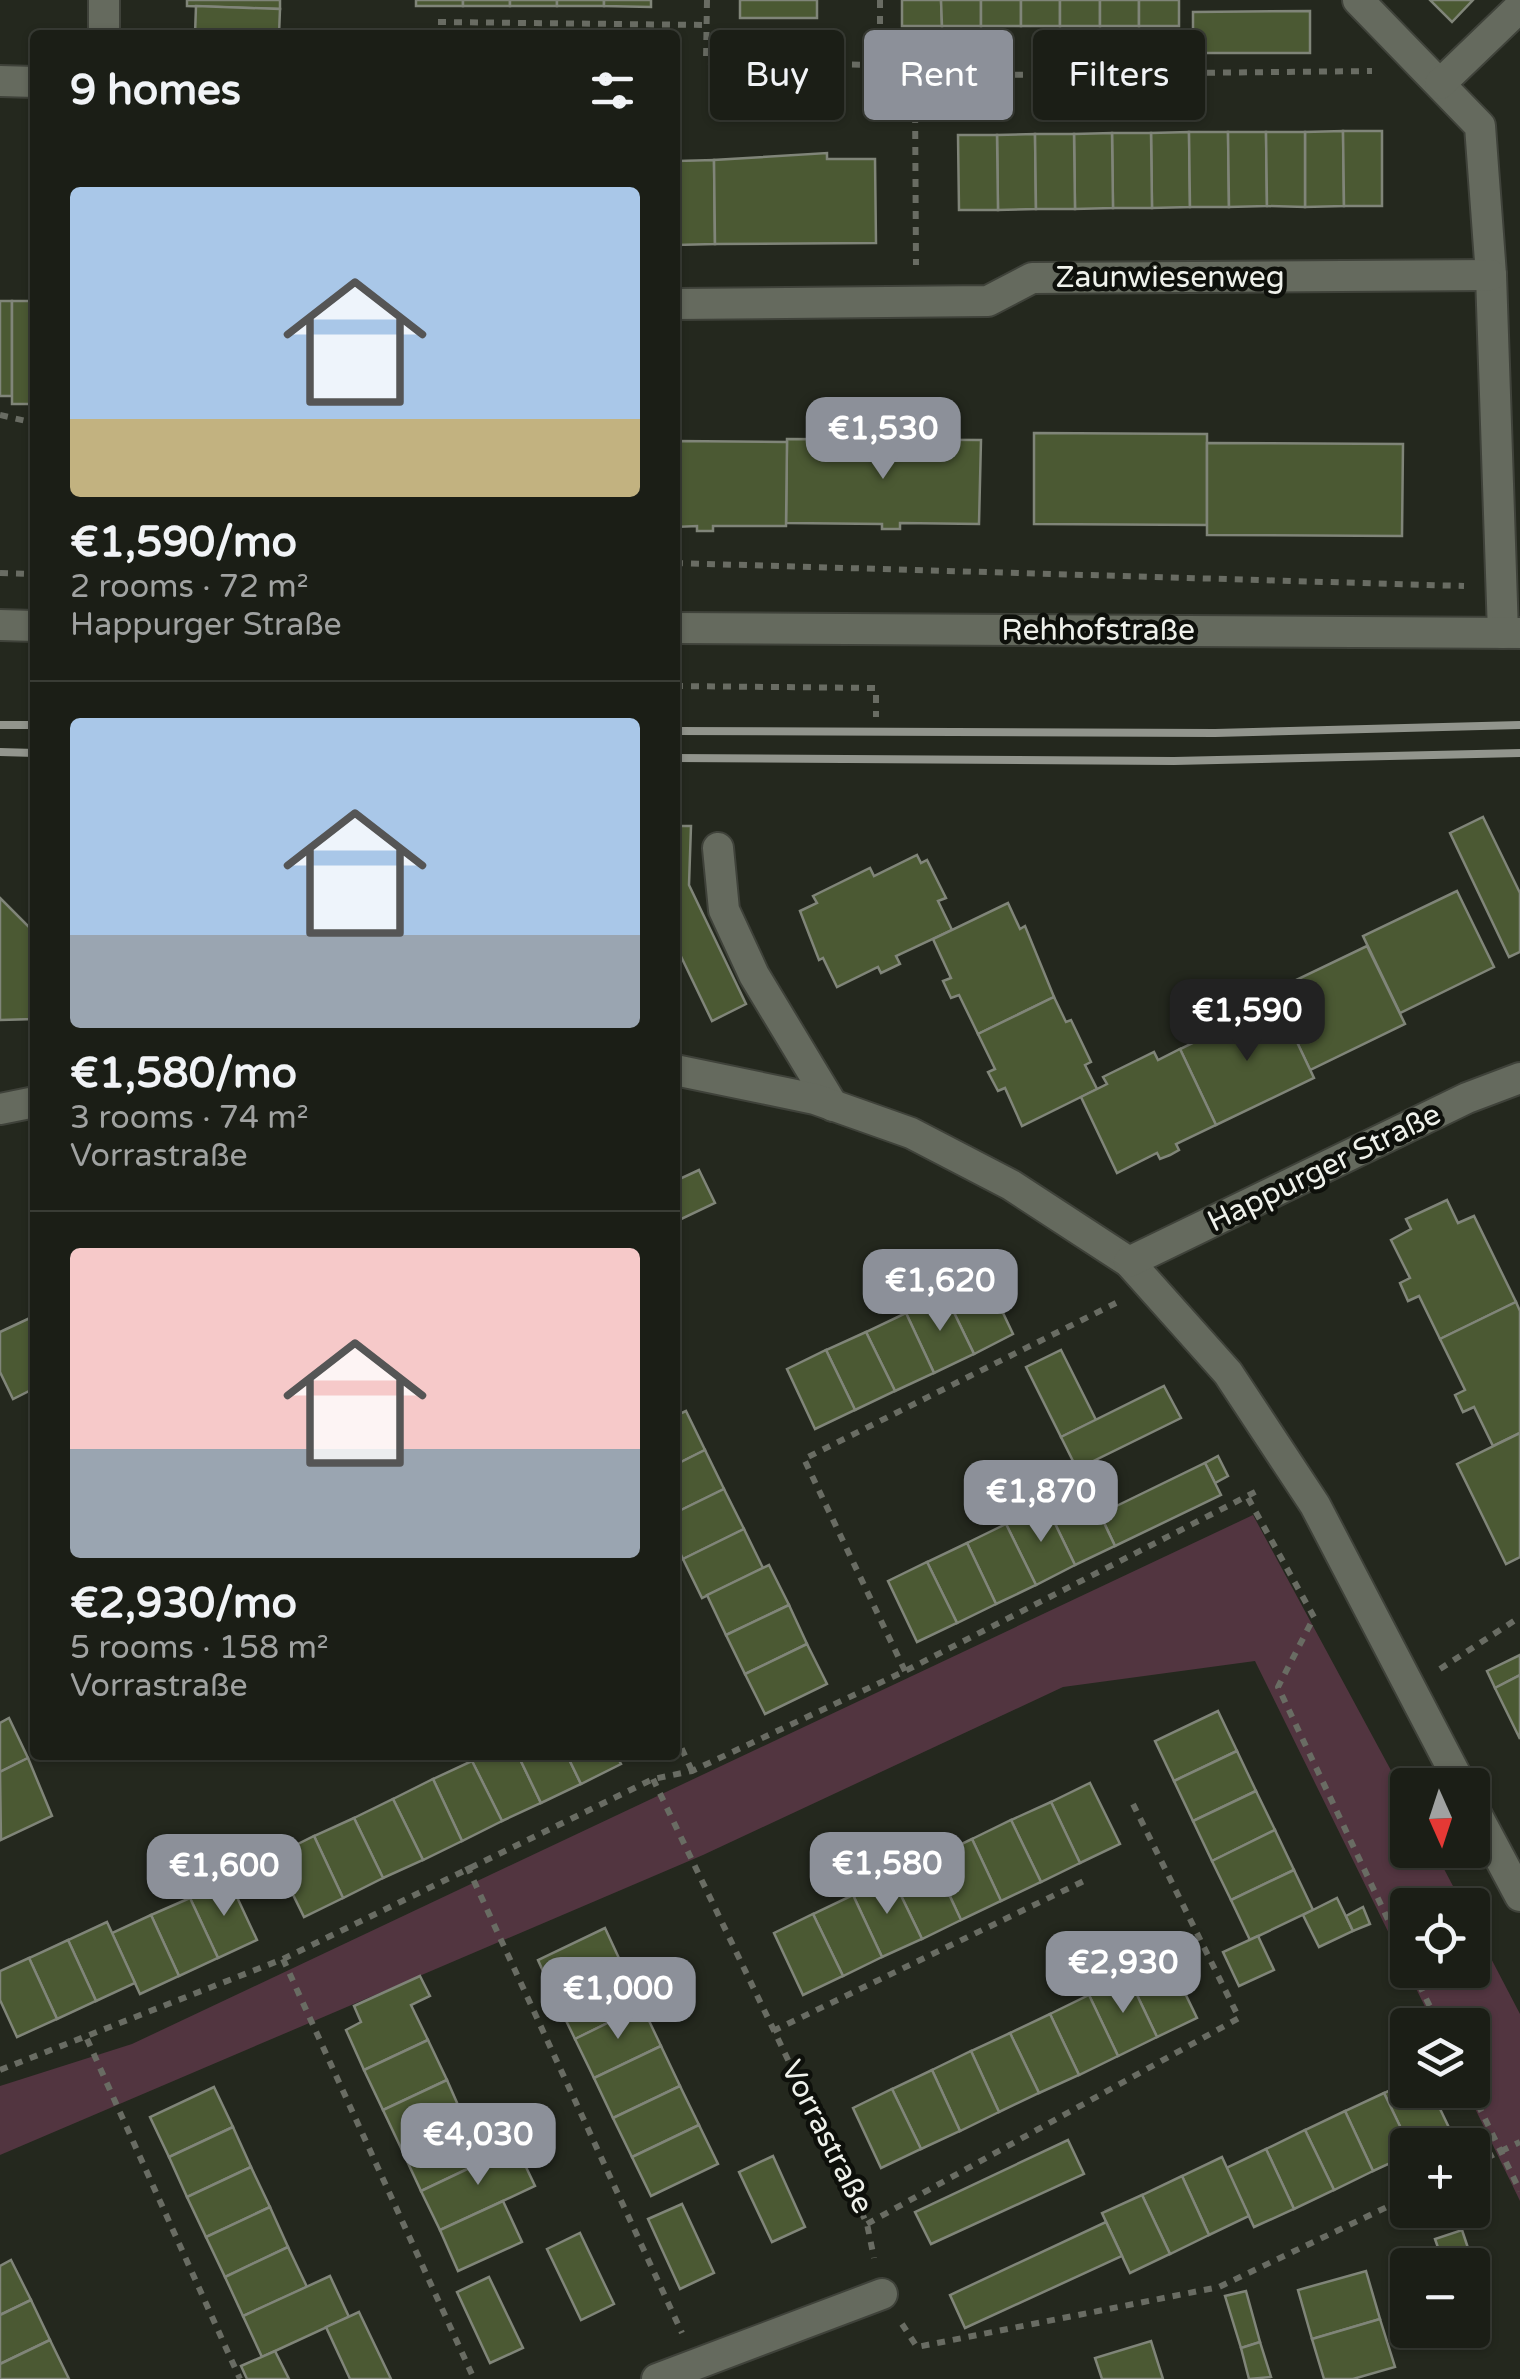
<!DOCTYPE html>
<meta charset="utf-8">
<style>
:root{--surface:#1b1e16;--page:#24271f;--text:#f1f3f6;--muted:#a0a2a1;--line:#393c35;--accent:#8c9099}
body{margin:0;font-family:"Varela Round",sans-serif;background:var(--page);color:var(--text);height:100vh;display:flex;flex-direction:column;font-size:38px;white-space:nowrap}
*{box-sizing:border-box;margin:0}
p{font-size:32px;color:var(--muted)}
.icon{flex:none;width:55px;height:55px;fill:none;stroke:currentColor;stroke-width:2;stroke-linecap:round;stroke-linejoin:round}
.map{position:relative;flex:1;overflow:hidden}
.drawer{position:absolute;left:30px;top:30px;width:650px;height:1730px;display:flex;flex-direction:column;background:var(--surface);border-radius:10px;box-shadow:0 2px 8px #0004,0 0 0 2px var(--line)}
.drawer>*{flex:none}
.top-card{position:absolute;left:710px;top:30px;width:660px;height:90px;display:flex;gap:20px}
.needle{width:65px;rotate:177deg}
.fabs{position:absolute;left:1390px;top:1768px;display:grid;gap:20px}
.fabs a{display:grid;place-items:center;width:100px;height:100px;border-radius:10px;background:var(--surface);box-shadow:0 2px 8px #0004,0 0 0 2px var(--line);font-size:50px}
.price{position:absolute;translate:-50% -85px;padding:0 22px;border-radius:20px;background:var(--accent);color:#fff;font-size:32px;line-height:65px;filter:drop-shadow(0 2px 5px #0008)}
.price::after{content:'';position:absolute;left:50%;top:60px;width:30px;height:22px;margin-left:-15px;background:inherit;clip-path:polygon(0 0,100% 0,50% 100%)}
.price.active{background:#222;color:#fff}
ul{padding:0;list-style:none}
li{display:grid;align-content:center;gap:20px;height:530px;padding:0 40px}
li+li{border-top:2px solid var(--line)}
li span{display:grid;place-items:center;height:310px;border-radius:10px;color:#555}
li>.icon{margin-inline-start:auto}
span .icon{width:180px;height:180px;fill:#fffc;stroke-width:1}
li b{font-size:42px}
h2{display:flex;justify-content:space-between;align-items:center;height:120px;padding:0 40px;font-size:42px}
.pill{padding:0 35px;border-radius:10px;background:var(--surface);box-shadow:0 2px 8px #0004,0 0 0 2px var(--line);font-size:35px;line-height:90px}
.pill.active{background:var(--accent);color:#fff}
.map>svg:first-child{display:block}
</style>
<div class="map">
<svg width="1520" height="2379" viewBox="0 0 1520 2379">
<rect width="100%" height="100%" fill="#24281e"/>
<polygon fill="#523540" points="1253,1515 1407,1800 1408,1850 1434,1850 1463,1905 1408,1905 1408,1970 1472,1970 1473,1924 1520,2014 1520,2201 1466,2090 1472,2090 1472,2025 1434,2025 1255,1661 1063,1687 703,1855 0,2155 0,2086 132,2044"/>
<g fill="#4b5933" stroke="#808579" stroke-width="2.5">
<polygon points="187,0 280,0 280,9 187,6"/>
<rect x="416" y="0" width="47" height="6"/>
<rect x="463" y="0" width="47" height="6"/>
<rect x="510" y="0" width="47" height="6"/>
<rect x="557" y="0" width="47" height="6"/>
<polygon points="604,0 651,0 651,7 604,6"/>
<rect x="740" y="0" width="77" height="18"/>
<polygon points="902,0 941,0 942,26 902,26"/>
<polygon points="941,0 981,0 981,26 942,26"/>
<rect x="981" y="0" width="40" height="26"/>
<rect x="1021" y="0" width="39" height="26"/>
<rect x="1060" y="0" width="40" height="26"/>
<rect x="1100" y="0" width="39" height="26"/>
<rect x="1139" y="0" width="40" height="26"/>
<polygon points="1430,0 1473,0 1452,22"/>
<polygon points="196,6 280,9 279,35 195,35"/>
<polygon points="1310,11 1310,53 1193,53 1193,12"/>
<polygon points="1343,131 1344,206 1305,207 1305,132"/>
<polygon points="1343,131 1382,131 1382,206 1344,206"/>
<polygon points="1189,132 1190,207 1152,208 1151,133"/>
<polygon points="1189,132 1228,132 1229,207 1190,207"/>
<polygon points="1228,132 1266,132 1267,206 1229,207"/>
<polygon points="1266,132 1305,132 1305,207 1267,206"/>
<polygon points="1112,133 1151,133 1152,208 1113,208"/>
<polygon points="1112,133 1113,208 1075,209 1074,134"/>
<polygon points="1035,134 1036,209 998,210 997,135"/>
<polygon points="1035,134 1074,134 1075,209 1036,209"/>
<polygon points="958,135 997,135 998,210 959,210"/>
<polygon points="675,153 677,161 714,160 715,244 675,245"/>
<polygon points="827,153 827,159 875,159 876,243 715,244 714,160"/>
<rect x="0" y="301" width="12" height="95"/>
<rect x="12" y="301" width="23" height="103"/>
<polygon points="1034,433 1207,434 1207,525 1034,524"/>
<polygon points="787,439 981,440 979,524 900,523 900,529 882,529 882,524 786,523"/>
<polygon points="675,441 787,442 786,526 713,526 713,531 697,531 697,526 675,527"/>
<polygon points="1207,443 1403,444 1402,536 1207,535"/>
<polygon points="1483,817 1520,893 1520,952 1509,957 1450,833"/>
<polygon points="675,826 691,826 689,885 746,1004 712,1021 675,944"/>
<polygon points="917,855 921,863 927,860 946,898 938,901 952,930 896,956 900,964 881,973 878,967 837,987 823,958 819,960 800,911 817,903 813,896 870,868 874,876"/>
<polygon points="1457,891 1494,967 1400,1013 1363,936"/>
<polygon points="0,898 35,933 35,1019 0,1020"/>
<polygon points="1008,903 1020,929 1025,926 1054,997 978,1034 959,995 951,998 943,981 951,978 933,939"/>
<polygon points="1367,946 1405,1024 1310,1070 1273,991"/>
<polygon points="1054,997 1066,1022 1071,1020 1091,1062 1085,1065 1097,1089 1022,1126 1005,1088 998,1091 988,1072 995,1069 978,1034"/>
<polygon points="1278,1002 1314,1078 1216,1125 1180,1049"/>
<polygon points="1180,1049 1216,1125 1176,1144 1179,1150 1170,1155 1160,1159 1157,1153 1117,1173 1081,1097 1107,1084 1103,1077 1154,1052 1158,1060"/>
<polygon points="699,1170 715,1203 675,1222 675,1181"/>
<polygon points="1447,1200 1458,1223 1474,1216 1516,1302 1440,1339 1419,1296 1408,1301 1400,1283 1410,1278 1391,1240 1411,1229 1406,1219"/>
<polygon points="985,1275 1013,1334 974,1354 945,1294"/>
<polygon points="945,1294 974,1354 934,1373 906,1313"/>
<polygon points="1516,1302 1520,1311 1520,1433 1493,1446 1474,1407 1463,1412 1455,1395 1465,1390 1440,1339"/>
<polygon points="906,1313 934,1373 895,1391 866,1332"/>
<polygon points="30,1318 35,1328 35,1388 13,1399 0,1372 0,1332"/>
<polygon points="866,1332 895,1391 855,1410 826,1350"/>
<polygon points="826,1350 855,1410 815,1429 787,1369"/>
<polygon points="1061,1350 1096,1420 1061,1437 1026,1367"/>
<polygon points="1164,1386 1181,1418 1077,1469 1061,1437"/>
<polygon points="686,1411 705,1450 675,1465 675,1416"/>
<polygon points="1520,1433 1520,1557 1506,1564 1457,1464"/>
<polygon points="705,1450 724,1489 675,1513 675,1465"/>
<polygon points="1218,1456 1228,1476 1215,1483 1205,1463"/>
<polygon points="1205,1463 1221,1495 1115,1546 1100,1514"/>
<polygon points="1086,1485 1115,1546 1075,1565 1046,1505"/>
<polygon points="724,1489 744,1529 683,1559 675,1542 675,1513"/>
<polygon points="1046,1505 1075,1565 1036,1585 1006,1524"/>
<polygon points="1006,1524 1036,1585 996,1604 967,1543"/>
<polygon points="744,1529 763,1568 702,1598 683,1559"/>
<polygon points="967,1543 996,1604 957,1623 927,1562"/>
<polygon points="927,1562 957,1623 917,1642 888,1581"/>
<polygon points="769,1565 789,1605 726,1635 707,1595"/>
<polygon points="789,1605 807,1644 745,1674 726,1635"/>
<polygon points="807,1644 827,1684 765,1714 745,1674"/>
<polygon points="1520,1655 1520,1675 1495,1688 1487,1671"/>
<polygon points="1520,1675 1520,1739 1495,1688"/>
<polygon points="1218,1711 1237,1751 1174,1781 1155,1741"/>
<polygon points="9,1718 28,1758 0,1772 0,1723"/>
<polygon points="1237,1751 1256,1791 1193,1821 1174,1781"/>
<polygon points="484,1755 518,1755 541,1803 502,1821 472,1761"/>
<polygon points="518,1755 567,1755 581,1784 541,1803"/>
<polygon points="567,1755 616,1755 621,1764 581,1784"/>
<polygon points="28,1758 52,1816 1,1840 0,1772"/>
<polygon points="472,1761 502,1821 462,1841 433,1779"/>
<polygon points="433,1779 462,1841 423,1860 393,1799"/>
<polygon points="1090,1783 1120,1844 1080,1863 1051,1802"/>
<polygon points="1256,1791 1275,1830 1212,1861 1193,1821"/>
<polygon points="393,1799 423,1860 383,1878 354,1818"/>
<polygon points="1051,1802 1080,1863 1041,1882 1011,1820"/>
<polygon points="354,1818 383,1878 343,1898 314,1836"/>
<polygon points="1011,1820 1041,1882 1001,1901 972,1839"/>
<polygon points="1275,1830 1294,1870 1231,1900 1212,1861"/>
<polygon points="314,1836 343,1898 304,1917 274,1856"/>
<polygon points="972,1839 1001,1901 961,1920 932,1858"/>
<polygon points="932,1858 961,1920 922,1939 892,1877"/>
<polygon points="1294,1870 1313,1910 1250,1940 1231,1900"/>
<polygon points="892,1877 922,1939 882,1957 853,1895"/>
<polygon points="229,1880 257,1940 218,1958 190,1898"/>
<polygon points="853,1895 882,1957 843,1976 813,1914"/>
<polygon points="190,1898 218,1958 179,1976 151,1915"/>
<polygon points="1337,1898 1353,1931 1319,1947 1303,1915"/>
<polygon points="1363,1907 1370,1924 1353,1931 1346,1916"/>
<polygon points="813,1914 843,1976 803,1995 774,1933"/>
<polygon points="151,1915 179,1976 140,1994 112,1933"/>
<polygon points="107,1922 135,1983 96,2001 68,1940"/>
<polygon points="605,1928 623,1967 556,2000 538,1960"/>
<polygon points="1258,1936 1274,1970 1239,1986 1223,1952"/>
<polygon points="68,1940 96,2001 57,2019 29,1958"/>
<polygon points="29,1958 57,2019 17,2037 0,2000 0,1971"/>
<polygon points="1168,1958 1197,2018 1157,2037 1128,1976"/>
<polygon points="623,1967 642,2006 575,2039 556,2000"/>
<polygon points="420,1976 430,1996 411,2005 428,2040 364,2070 346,2030 361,2022 354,2006"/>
<polygon points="1128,1976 1157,2037 1118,2056 1089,1995"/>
<polygon points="1089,1995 1118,2056 1079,2075 1050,2014"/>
<polygon points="642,2006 661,2046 594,2078 575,2039"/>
<polygon points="1050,2014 1079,2075 1039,2093 1010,2033"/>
<polygon points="1010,2033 1039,2093 999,2112 971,2051"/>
<polygon points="428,2040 447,2080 383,2110 364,2070"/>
<polygon points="661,2046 680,2086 613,2118 594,2078"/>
<polygon points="971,2051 999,2112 960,2131 932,2070"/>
<polygon points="932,2070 960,2131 921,2149 892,2089"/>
<polygon points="447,2080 465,2121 402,2150 383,2110"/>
<polygon points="1408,2082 1408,2090 1431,2090 1452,2134 1429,2145 1409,2145 1384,2093"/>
<polygon points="680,2086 699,2125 632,2157 613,2118"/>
<polygon points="214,2087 233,2127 169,2157 150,2117"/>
<polygon points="892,2089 921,2149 881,2168 853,2108"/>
<polygon points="1384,2093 1409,2145 1408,2155 1373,2171 1345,2111"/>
<polygon points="1345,2111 1373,2171 1334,2190 1305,2130"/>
<polygon points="465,2121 484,2161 421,2191 402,2150"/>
<polygon points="699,2125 718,2164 651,2196 632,2157"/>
<polygon points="233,2127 251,2167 187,2197 169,2157"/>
<polygon points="1305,2130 1334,2190 1294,2209 1266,2149"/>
<polygon points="1068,2140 1084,2174 931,2244 915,2212"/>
<polygon points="516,2146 535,2186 440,2230 421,2191"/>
<polygon points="1266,2149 1294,2209 1254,2227 1226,2168"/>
<polygon points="773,2156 805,2227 772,2242 739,2172"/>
<polygon points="1222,2157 1249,2216 1209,2235 1182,2176"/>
<polygon points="251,2167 270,2207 206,2237 187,2197"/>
<polygon points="1182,2176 1209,2235 1170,2254 1142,2195"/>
<polygon points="1142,2195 1170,2254 1130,2273 1102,2213"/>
<polygon points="503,2201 522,2242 458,2271 440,2230"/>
<polygon points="682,2204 714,2273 680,2289 648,2219"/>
<polygon points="270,2207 288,2247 225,2277 206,2237"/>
<polygon points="1106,2222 1122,2256 965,2328 950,2295"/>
<polygon points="1462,2230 1475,2269 1472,2270 1472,2265 1444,2265 1435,2239"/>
<polygon points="580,2233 614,2304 581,2320 547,2249"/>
<polygon points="288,2247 307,2287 243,2316 225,2277"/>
<polygon points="11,2260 31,2300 0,2315 0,2266"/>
<polygon points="1366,2271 1380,2319 1312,2339 1298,2290"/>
<polygon points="330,2276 349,2317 262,2357 243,2316"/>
<polygon points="489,2277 523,2348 490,2363 457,2292"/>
<polygon points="1246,2291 1260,2342 1241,2348 1225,2296"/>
<polygon points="31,2300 50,2340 0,2364 0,2315"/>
<polygon points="359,2312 391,2379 350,2379 326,2327"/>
<polygon points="1380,2319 1395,2367 1353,2379 1324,2379 1312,2339"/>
<polygon points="50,2340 69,2379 0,2379 0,2364"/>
<polygon points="1151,2341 1163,2379 1102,2379 1095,2358"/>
<polygon points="1260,2342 1271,2377 1249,2379 1241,2348"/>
<polygon points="275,2351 289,2379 247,2379 241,2366"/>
</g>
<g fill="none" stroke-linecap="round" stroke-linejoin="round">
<defs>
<g id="minor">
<polyline points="1358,0 1480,126 1491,275 1503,633"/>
<polyline points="104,35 104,0"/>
<polyline points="0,81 35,82"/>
<polyline points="1440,84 1520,7"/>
<polyline points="675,304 988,301 1032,278 1491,275"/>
<polyline points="0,625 35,626"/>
<polyline points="675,628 1520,633"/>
<polyline points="718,848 724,910 754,975 833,1106"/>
<polyline points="675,1070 815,1099 911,1133 1011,1185 1129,1262 1228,1373 1315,1505 1461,1785"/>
<polyline points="0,1109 35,1102"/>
<polyline points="1129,1262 1467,1098 1520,1078"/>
<polyline points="1472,1806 1520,1896"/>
<polyline points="657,2379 882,2294"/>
</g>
</defs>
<use href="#minor" stroke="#3f423a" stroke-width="34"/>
<g stroke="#696c63" stroke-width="6" stroke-dasharray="8 8" stroke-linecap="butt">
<polyline points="707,0 706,62 880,65 903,76 915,95 916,265"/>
<polyline points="880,0 880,65"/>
<polyline points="438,22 707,25"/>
<polyline points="903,76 1372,71"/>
<polyline points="0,415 35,423"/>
<polyline points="675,563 1464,586"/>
<polyline points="0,573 35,574"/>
<polyline points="675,686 876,688 876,717"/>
<polyline points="1248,1498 1314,1617 1278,1687 1408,1962"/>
<polyline points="1440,1669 1520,1617"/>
<polyline points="905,1671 804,1459 1116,1303"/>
<polyline points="675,1734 692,1771"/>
<polyline points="653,1779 867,2224 874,2258"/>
<polyline points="467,1866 682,2333"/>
<polyline points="283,1959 474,2379"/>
<polyline points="1412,1970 1439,2025"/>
<polyline points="773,2031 1090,1878"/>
<polyline points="87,2039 240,2379"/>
<polyline points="0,2070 283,1959 653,1779 692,1771 905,1671 1259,1490"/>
<polyline points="1471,2090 1520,2191"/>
<polyline points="1472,2165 1520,2142"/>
<polyline points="867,2224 1239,2018 1131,1800"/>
<polyline points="902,2324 917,2347 1219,2287 1408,2197"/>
</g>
<use href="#minor" stroke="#656a5e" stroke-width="30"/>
<g stroke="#92958d" stroke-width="8">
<polyline points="0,725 35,725"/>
<polyline points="675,731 1215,733 1520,725"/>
<polyline points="0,752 35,753"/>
<polyline points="675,758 1174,761 1520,753"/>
</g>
</g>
<g text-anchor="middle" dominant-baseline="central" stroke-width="9" stroke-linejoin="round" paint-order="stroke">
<g font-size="30" fill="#eff1eb" stroke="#0e100b">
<text x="1170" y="277">Zaunwiesenweg</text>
<text x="1098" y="630">Rehhofstraße</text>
<text transform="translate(1324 1168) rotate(-26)">Happurger Straße</text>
<text transform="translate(827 2137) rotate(63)">Vorrastraße</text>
</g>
</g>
</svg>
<div class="fabs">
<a><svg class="needle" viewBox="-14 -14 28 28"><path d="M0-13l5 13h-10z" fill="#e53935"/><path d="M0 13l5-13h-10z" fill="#a0a2a1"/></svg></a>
<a><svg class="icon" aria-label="locate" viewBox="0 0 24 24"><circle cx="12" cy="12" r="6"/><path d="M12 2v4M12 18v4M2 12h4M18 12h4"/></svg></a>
<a><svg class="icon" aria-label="layers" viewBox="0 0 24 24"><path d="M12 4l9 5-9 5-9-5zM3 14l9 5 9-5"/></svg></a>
<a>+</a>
<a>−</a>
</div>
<b class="price" style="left:883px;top:482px">€1,530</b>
<b class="price active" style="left:1247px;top:1064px">€1,590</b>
<b class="price" style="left:940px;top:1334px">€1,620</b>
<b class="price" style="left:1041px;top:1545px">€1,870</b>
<b class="price" style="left:887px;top:1917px">€1,580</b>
<b class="price" style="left:224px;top:1919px">€1,600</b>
<b class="price" style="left:1123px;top:2016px">€2,930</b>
<b class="price" style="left:618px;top:2042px">€1,000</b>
<b class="price" style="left:478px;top:2188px">€4,030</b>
<div class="top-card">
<a class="pill">Buy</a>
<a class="pill active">Rent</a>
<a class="pill">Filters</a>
</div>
<section class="drawer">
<h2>9 homes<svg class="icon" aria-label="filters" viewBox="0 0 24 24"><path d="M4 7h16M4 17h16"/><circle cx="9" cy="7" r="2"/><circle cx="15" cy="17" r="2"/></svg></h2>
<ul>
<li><span style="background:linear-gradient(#a9c7e8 75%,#c2b280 0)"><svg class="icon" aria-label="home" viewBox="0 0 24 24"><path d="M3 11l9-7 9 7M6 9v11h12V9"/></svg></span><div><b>€1,590/mo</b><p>2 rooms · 72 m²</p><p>Happurger Straße</p></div></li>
<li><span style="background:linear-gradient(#a9c7e8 70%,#9aa5b1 0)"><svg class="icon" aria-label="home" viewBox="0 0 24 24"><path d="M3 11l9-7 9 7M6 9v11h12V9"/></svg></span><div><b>€1,580/mo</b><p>3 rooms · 74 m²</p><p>Vorrastraße</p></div></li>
<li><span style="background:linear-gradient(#f6c9c9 65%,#9aa5b1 0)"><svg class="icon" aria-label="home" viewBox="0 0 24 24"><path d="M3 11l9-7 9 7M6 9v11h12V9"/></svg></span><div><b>€2,930/mo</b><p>5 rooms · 158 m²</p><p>Vorrastraße</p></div></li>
</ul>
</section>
</div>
